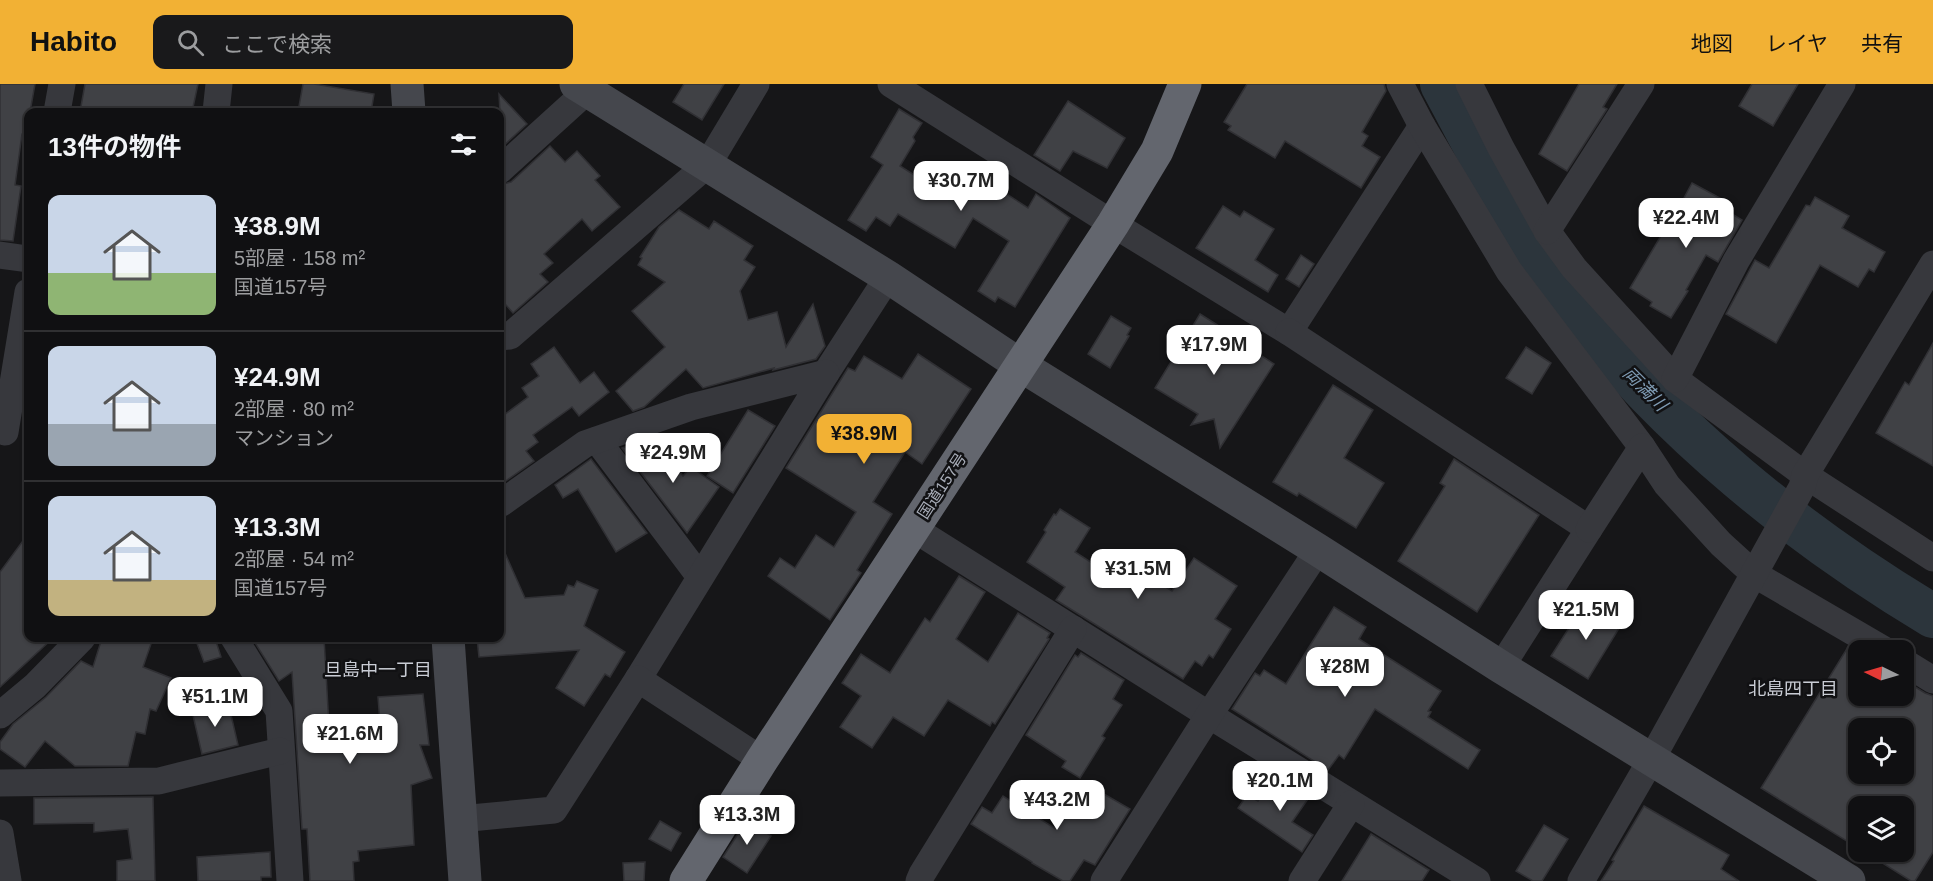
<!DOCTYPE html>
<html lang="ja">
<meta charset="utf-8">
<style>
:root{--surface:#101012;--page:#19191b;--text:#f1f3f6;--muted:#9c9d9f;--line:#303032;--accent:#f2b134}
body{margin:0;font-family:Arial,"Noto Sans JP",sans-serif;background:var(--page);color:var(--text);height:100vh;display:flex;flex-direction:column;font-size:22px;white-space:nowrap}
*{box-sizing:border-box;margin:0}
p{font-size:20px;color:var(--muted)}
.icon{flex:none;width:33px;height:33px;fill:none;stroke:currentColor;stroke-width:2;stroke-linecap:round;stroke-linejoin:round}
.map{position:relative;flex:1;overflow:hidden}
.panel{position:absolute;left:24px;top:24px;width:480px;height:534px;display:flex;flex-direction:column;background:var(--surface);border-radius:12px;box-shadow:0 2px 4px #0004,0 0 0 2px var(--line)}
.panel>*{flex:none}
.needle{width:39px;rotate:275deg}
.fabs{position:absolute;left:1848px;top:556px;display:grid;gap:12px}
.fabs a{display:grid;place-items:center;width:66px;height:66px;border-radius:12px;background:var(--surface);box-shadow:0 2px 4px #0004,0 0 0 2px var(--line);font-size:30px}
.price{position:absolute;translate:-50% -51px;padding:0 14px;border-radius:12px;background:#fff;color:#222;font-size:20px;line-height:39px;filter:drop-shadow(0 2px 3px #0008)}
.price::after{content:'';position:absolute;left:50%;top:36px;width:18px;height:14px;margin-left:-9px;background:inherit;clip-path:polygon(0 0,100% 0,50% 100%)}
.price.current{background:var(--accent);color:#111}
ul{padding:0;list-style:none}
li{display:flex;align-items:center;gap:18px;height:150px;padding:0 24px}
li+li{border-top:2px solid var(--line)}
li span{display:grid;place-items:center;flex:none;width:168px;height:120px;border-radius:12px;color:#555}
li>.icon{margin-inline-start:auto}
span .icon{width:72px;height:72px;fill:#fffc;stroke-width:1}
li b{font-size:26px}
h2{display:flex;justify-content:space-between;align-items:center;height:72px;padding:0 24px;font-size:26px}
header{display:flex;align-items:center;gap:36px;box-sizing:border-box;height:84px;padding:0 30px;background:var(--accent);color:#111}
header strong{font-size:28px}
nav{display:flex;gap:33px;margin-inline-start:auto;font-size:21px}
.search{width:420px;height:54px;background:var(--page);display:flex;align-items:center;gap:15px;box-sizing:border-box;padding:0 21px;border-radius:12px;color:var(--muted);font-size:22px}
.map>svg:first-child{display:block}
</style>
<header>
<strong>Habito</strong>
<div class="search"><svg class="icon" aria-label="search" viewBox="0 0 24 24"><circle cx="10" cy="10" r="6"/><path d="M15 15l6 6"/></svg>ここで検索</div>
<nav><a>地図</a><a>レイヤ</a><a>共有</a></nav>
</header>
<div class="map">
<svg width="1933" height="797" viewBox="0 0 1933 797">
<rect width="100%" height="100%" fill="#161618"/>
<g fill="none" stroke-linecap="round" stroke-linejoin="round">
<path stroke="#2c353c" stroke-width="44" d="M1442 0C1483 76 1521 154 1573 223 1669 347 1799 452 1933 532"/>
</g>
<g fill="#404145" stroke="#303034" stroke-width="1.5" fill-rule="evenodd">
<polygon points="0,0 35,0 30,28 28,28 28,51 22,50 15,101 21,102 13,157 0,156"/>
<polygon points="85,0 198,0 192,28 80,28"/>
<polygon points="303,0 314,0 374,10 371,28 298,28"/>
<polygon points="684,0 724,0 702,36 673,18"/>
<polygon points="1247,0 1384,0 1386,7 1362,48 1368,52 1362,62 1380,73 1361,104 1285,57 1275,74 1228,46 1231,42 1224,38"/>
<polygon points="1579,0 1617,0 1603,23 1607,25 1567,87 1539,70"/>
<polygon points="1752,0 1798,0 1773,42 1739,22"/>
<polygon points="499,10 527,40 500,65 500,28"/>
<polygon points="1068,17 1125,54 1107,84 1073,67 1060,87 1034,71"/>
<polygon points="899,25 922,39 913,53 915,57 900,82 933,103 942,89 950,94 959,79 1028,124 1036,110 1070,134 1015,223 998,213 995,218 978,207 1009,157 973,134 955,164 898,130 890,142 876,133 866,147 848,136 883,81 871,73"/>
<polygon points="550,62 565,78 577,67 600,92 595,96 620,123 592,147 582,135 544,170 553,179 540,190 548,198 513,229 500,214 500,101 511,98"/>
<polygon points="1692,99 1731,120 1727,127 1742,136 1718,178 1706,171 1686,206 1688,207 1671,234 1650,222 1652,218 1630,204 1662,150 1664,151"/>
<polygon points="1815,113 1849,132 1842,144 1885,168 1874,188 1869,185 1858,203 1820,181 1776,259 1726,230 1755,176 1769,184 1806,121 1810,122"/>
<polygon points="1223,122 1240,133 1244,127 1274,145 1255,176 1278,191 1268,208 1196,164"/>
<polygon points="679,126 709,145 714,137 753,162 744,176 755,183 740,207 748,236 777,228 786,263 813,220 825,262 816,275 773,286 774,284 703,304 686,285 644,323 633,327 616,307 665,263 632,227 665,198 638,181 642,174 640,173 659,143"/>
<polygon points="1301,171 1314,180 1299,203 1286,195"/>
<polygon points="1200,230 1227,247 1226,249 1274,280 1220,364 1214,335 1191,341 1198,330 1155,304"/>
<polygon points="1111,232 1131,244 1127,251 1129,252 1110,284 1088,270"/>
<polygon points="1933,259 1933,382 1876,349 1905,298 1909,301"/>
<polygon points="554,263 580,299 594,288 609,308 579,332 572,323 533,351 538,358 526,367 534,377 500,401 500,334 528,313 522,304 539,292 531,280"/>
<polygon points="1526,263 1551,279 1532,310 1506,294"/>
<polygon points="918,270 971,305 922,380 905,368 873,418 892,430 857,486 861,489 830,536 768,492 780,474 795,484 816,451 834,463 856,428 786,384 848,284 855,287 864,272 902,295"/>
<polygon points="1333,301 1373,326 1344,374 1384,399 1356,444 1299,409 1297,412 1273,398"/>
<polygon points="748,326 775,342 733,409 707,392"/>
<polygon points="644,356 657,372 664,367 683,392 691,383 719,403 687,449 622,364"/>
<polygon points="591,375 647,449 616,468 578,405 563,414 555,401"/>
<polygon points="1454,375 1539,431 1477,528 1398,477 1445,402 1440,399"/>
<polygon points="1060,425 1090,444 1075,468 1120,497 1130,481 1172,507 1194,474 1237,502 1215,535 1231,545 1213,574 1209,571 1202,582 1195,577 1183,595 1056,516 1065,503 1027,478 1046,448 1044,446 1054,430 1056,431"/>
<polygon points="28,450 28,554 53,554 0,603 0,488"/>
<polygon points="500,458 525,514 564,511 568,501 574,503 577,497 598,506 584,542 625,568 610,593 605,590 584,622 556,604 579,566 479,573 477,554 500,554"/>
<polygon points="959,492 985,508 956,555 988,578 1018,529 1050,549 1047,554 1049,555 995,640 992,638 990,642 948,616 924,652 893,633 872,664 840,643 861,612 842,599 861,570 890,589 925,534 930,538"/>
<polygon points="1585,519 1621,541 1588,595 1551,572"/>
<polygon points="1334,523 1366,543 1359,555 1441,607 1428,627 1431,628 1428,633 1480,666 1468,685 1375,625 1344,675 1339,671 1328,686 1232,625 1255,589 1260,592 1264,586 1286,600"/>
<polygon points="102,554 153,554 143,583 171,594 156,627 150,625 145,650 136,648 128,682 75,682 45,657 25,683 0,665 0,658 13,640 46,613 81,577 93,583"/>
<polygon points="195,554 215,554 221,573 204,578"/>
<polygon points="252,554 324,554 329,642 380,639 378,613 423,610 429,661 420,661 432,694 411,701 414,761 358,767 359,777 353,778 354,797 310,797 307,745 302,745 292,588 279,597"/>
<path d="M1848 563 1858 569V612H1904V596L1925 609 1933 612V768L1915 797H1911L1865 768H1904V723H1858V764L1761 704ZM1858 645H1904V690H1858Z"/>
<polygon points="1081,569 1124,596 1113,615 1122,621 1102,652 1105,654 1080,694 1062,683 1066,677 1026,651 1075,571 1078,573"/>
<polygon points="228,618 238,661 202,670 192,627"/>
<polygon points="1275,691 1310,712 1292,738 1313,751 1302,768 1238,724 1247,711 1258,717"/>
<polygon points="1083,698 1130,725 1095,781 1084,776 1070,797 1063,797 1032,779 1032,778 971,740 982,723 992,729 1003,712 1056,745"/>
<polygon points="153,713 155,797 117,797 117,777 132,775 128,745 94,748 94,739 34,740 34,714"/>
<polygon points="1644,722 1729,771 1721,785 1739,797 1601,797 1614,777 1612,776"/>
<polygon points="747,736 771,752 747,789 723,773"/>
<polygon points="660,737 681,749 671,767 649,755"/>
<polygon points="1544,741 1568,755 1542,797 1533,797 1516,787"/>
<polygon points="1371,750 1429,786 1422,797 1342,797"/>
<polygon points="270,768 271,793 261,793 261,797 198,797 197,773"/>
<polygon points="645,778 644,797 624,797 623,779"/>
</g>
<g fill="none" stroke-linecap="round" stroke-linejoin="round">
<g stroke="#37383d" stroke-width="27">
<polyline points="891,0 1113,140 1289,248 1422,42"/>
<polyline points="1400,0 1422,42 1509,187 1642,363"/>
<polyline points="1469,0 1501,64 1547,147 1574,184 1675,295 1805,391 1933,474"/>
<polyline points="57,28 62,0"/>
<polyline points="216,28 219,0"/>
<polyline points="500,86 587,7"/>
<polyline points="1547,147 1641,0"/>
<polyline points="0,171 28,175"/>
<polyline points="1289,248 1589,445 1501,583"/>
<polyline points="500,253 510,252 708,80 756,0"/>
<polyline points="826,289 888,193"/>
<polyline points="1675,295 1736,177 1842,0"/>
<polyline points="5,348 28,208"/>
<polyline points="597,356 700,493"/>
<polyline points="500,420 585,360 691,323 826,289 638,595"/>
<polyline points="914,445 1209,631 1477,797"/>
<polyline points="1589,445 1642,363 1667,401 1721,460 1754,490 1886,567"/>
<polyline points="234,554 279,627 290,797"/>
<polyline points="1904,578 1933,596"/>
<polyline points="0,631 35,602 82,554"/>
<polyline points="0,699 159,697 280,667"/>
<polyline points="460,735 554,726 638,595 762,676"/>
<polyline points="0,749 8,797"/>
<polyline points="919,797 922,790 1073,545"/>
<polyline points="1104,797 1209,631 1318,466"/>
<polyline points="1302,797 1351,720"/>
<polyline points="1581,797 1651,676 1802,403 1805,391 1933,180"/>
</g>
<g stroke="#45474d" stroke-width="33">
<polyline points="407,0 409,28"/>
<polyline points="576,0 888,193 1020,281 1318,466 1501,583 1849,797"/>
<polyline points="448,554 465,797"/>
</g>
<polyline stroke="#63666e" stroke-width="33" points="686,797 762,676 1113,140 1157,67 1185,0"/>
</g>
<g text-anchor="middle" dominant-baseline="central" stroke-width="5" stroke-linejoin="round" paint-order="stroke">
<g font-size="16" fill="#a8adb8" stroke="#111113">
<text transform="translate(942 402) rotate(-57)">国道157号</text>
</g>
<g font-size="18" font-style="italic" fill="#7f9bb3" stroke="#111113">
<text transform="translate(1645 305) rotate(45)">両満川</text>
</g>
<g font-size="18" fill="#c9ccd4" stroke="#111113">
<text x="378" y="586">旦島中一丁目</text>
<text x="1793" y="605">北島四丁目</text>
</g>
</g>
</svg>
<div class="fabs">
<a><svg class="needle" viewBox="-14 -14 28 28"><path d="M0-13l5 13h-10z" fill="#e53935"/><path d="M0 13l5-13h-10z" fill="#9c9d9f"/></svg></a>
<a><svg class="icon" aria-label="locate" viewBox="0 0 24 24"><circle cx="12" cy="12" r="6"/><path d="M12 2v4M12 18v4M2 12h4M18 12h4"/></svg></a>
<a><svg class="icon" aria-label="layers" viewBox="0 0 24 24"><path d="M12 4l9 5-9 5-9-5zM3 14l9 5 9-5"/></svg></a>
</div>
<b class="price" style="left:961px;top:128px">¥30.7M</b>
<b class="price" style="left:1686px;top:165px">¥22.4M</b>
<b class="price" style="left:1214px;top:292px">¥17.9M</b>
<b class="price current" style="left:864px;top:381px">¥38.9M</b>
<b class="price" style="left:673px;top:400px">¥24.9M</b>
<b class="price" style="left:1138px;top:516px">¥31.5M</b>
<b class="price" style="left:1586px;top:557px">¥21.5M</b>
<b class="price" style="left:1345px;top:614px">¥28M</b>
<b class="price" style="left:215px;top:644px">¥51.1M</b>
<b class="price" style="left:350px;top:681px">¥21.6M</b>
<b class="price" style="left:1280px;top:728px">¥20.1M</b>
<b class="price" style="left:1057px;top:747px">¥43.2M</b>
<b class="price" style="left:747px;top:762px">¥13.3M</b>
<section class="panel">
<h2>13件の物件<svg class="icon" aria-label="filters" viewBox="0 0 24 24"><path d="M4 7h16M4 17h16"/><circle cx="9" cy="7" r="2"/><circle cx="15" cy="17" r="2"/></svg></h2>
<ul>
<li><span style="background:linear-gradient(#c9d6e8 65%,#8fb573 0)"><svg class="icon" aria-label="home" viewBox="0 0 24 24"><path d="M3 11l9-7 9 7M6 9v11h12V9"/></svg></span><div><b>¥38.9M</b><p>5部屋 · 158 m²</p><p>国道157号</p></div></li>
<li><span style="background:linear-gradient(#c9d6e8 65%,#9aa5b1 0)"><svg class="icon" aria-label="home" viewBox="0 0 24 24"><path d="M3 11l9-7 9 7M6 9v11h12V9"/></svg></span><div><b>¥24.9M</b><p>2部屋 · 80 m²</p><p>マンション</p></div></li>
<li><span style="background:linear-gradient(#c9d6e8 70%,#c2b280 0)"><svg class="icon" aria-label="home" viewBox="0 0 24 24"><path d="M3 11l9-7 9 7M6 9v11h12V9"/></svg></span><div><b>¥13.3M</b><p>2部屋 · 54 m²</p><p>国道157号</p></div></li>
</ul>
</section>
</div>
